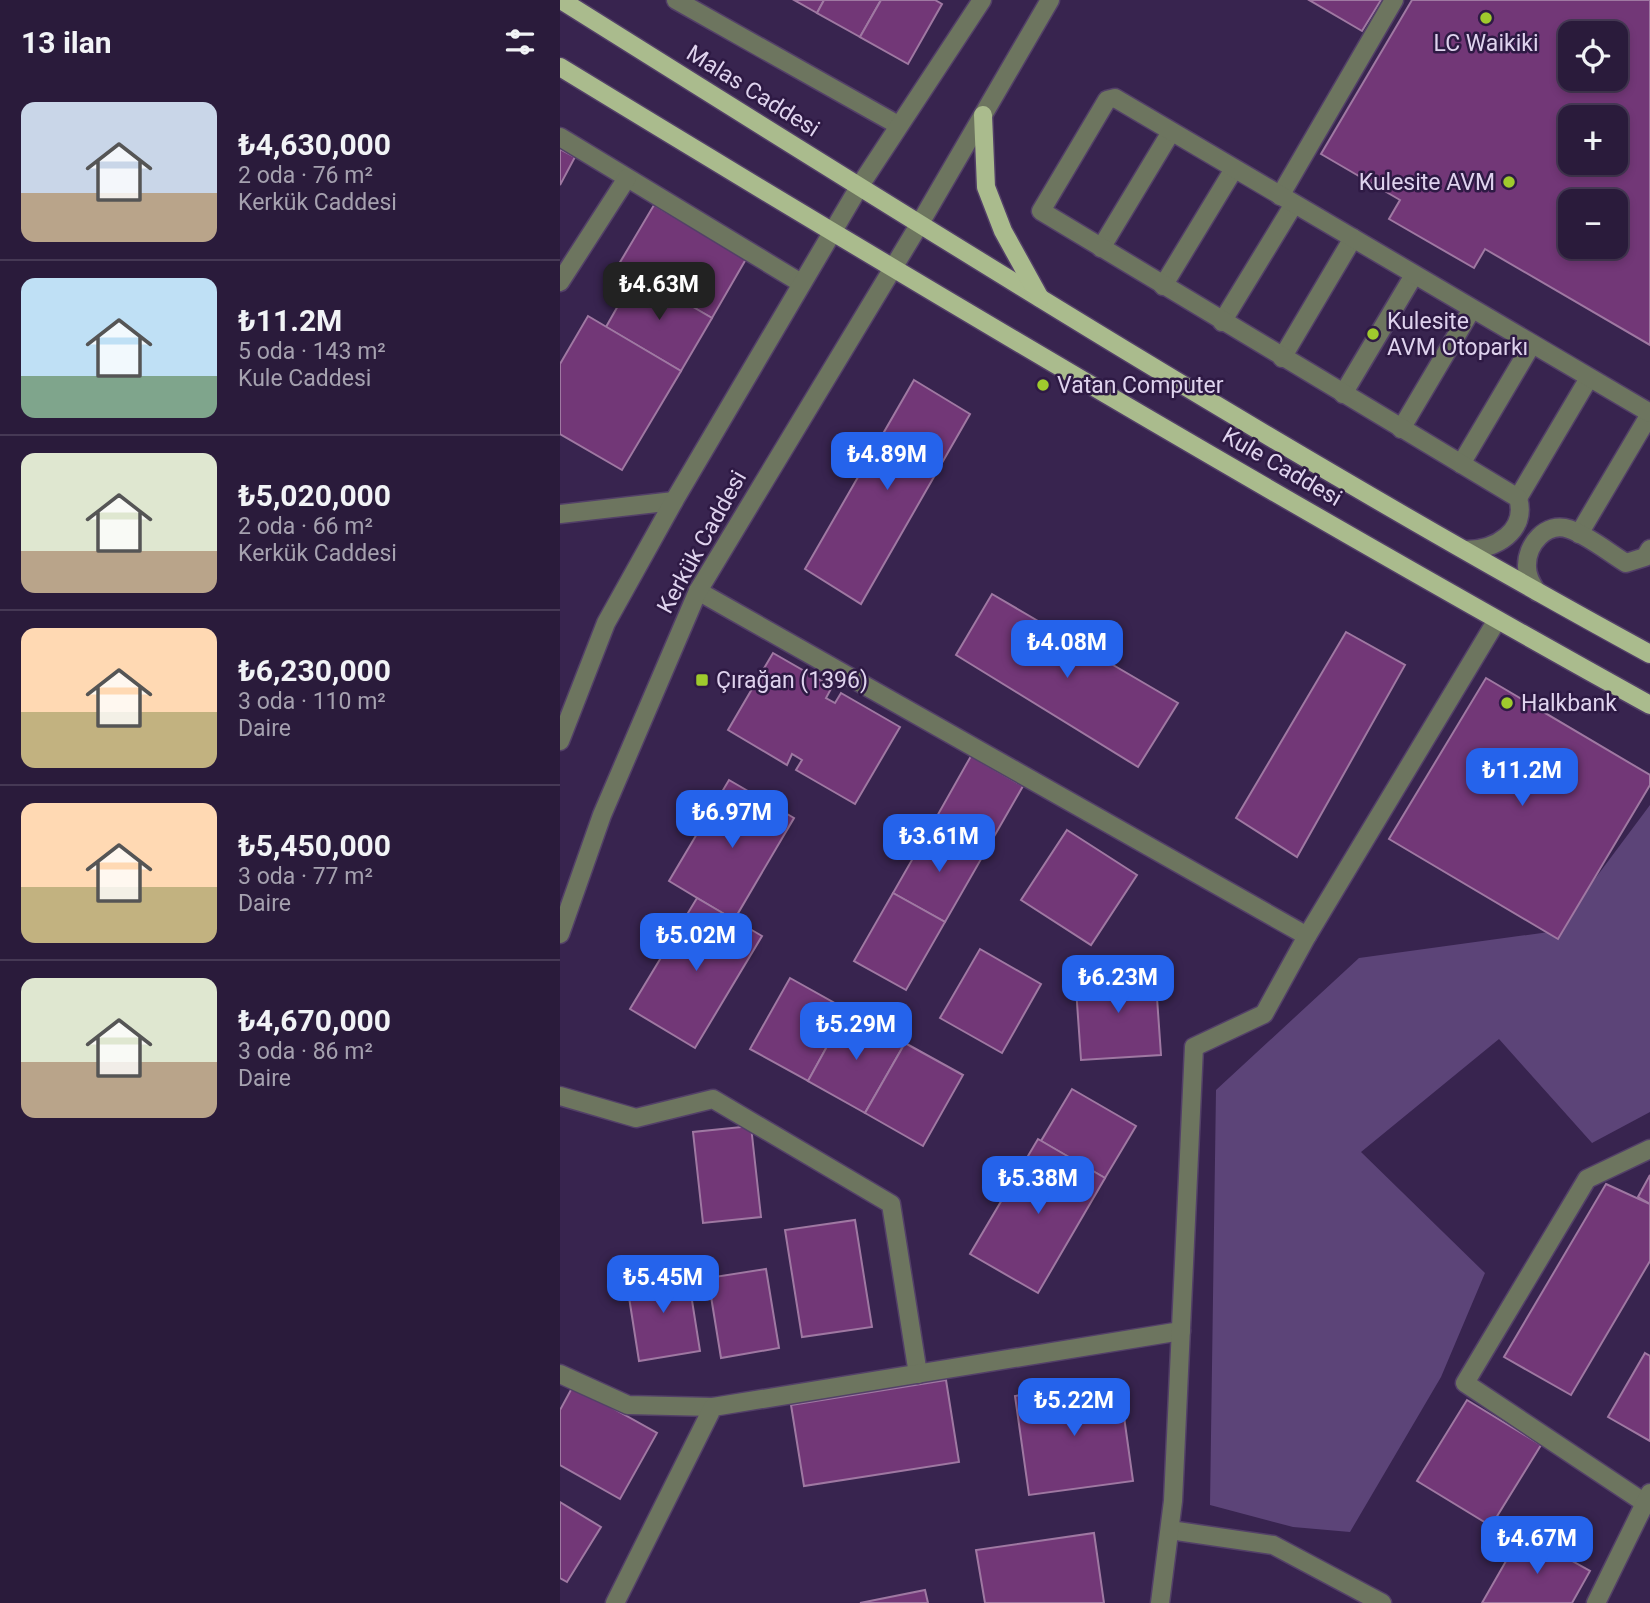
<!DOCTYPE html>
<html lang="tr">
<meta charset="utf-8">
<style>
:root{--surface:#2a1b3b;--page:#322442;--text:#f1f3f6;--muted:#a5a1af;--line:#463955;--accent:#2563eb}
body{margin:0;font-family:Roboto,sans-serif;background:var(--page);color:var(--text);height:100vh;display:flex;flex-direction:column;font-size:26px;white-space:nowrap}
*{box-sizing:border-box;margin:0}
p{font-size:23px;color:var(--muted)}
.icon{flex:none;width:38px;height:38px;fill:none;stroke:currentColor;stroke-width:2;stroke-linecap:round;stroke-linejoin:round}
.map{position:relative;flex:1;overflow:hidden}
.details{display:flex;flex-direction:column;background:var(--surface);width:560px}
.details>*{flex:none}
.buttons{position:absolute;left:998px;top:21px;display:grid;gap:14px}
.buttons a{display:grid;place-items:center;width:70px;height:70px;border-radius:14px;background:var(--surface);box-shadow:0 4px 10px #0003,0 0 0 2px var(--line);font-size:35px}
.price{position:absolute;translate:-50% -60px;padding:0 16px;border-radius:14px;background:var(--accent);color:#fff;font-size:23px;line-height:46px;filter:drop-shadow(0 2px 4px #0008)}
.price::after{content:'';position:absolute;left:50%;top:42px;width:21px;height:16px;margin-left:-10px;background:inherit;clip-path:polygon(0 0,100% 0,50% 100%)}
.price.active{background:#222;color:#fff}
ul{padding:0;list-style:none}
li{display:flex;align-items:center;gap:21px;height:175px;padding:0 21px}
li+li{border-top:2px solid var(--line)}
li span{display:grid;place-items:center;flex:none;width:196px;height:140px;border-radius:14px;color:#555}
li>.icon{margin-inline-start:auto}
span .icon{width:84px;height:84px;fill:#fffc;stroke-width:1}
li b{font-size:30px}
h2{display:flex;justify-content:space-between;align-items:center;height:84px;padding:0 21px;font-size:30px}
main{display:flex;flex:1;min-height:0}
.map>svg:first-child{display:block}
</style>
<main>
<section class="details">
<h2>13 ilan<svg class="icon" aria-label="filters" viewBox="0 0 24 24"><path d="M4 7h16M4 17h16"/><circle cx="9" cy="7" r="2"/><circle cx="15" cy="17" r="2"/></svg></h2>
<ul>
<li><span style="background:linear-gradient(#c9d6e8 65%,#b9a48a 0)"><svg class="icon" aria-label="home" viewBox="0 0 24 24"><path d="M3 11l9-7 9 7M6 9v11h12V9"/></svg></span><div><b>₺4,630,000</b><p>2 oda · 76 m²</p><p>Kerkük Caddesi</p></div></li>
<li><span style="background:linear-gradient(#bfe0f5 70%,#7fa58c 0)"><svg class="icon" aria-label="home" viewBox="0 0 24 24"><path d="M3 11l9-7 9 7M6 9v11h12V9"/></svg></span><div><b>₺11.2M</b><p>5 oda · 143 m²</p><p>Kule Caddesi</p></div></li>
<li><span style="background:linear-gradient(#dfe7d0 70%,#b9a48a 0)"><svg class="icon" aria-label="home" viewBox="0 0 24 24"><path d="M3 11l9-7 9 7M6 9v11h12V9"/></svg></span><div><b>₺5,020,000</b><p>2 oda · 66 m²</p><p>Kerkük Caddesi</p></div></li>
<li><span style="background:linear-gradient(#ffd9b3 60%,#c2b280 0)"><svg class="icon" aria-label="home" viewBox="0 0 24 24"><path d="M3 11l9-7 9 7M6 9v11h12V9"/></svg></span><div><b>₺6,230,000</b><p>3 oda · 110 m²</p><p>Daire</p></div></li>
<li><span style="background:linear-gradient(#ffd9b3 60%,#c2b280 0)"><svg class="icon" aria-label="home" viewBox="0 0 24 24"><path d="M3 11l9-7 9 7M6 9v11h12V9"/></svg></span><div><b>₺5,450,000</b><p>3 oda · 77 m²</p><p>Daire</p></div></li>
<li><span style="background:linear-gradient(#dfe7d0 60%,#b9a48a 0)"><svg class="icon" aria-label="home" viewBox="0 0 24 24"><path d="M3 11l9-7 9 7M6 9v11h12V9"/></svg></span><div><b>₺4,670,000</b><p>3 oda · 86 m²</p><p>Daire</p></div></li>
</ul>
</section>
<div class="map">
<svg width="1090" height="1603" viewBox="0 0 1090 1603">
<rect width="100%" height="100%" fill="#38244f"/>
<polygon fill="#5c4478" points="1090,805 1090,1112 1032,1143 939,1039 801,1152 925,1273 881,1377 790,1532 733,1527 650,1505 656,1090 799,958 996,931"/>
<g fill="#723777" stroke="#9f78a2" stroke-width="2" fill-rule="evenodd">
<polygon points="234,0 264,0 257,13"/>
<polygon points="264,0 321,0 300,37 257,13"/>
<polygon points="321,0 375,0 382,4 348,64 300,37"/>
<polygon points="749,0 821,0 802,31"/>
<path d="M852 0H1090V345L925 249 914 268 829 219 840 200 761 154ZM1010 33H1055V79H1010ZM1010 117H1055V163H1010ZM1010 201H1055V247H1010Z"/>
<polygon points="0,149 15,157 0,185"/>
<polygon points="94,205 186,259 152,318 59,264"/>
<polygon points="76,274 152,318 121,371 46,327"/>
<polygon points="28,316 121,371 62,470 0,434 0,364"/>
<polygon points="354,380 410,414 301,604 245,569"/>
<polygon points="432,594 618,703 578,767 396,655"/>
<polygon points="786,632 845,665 737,857 676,818"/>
<polygon points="213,653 272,687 266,698 275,703 281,693 340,727 295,804 236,770 242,760 232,754 227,765 168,730"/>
<polygon points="926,678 1090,775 1090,785 998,939 829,839"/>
<polygon points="411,756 463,786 424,854 372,825"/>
<polygon points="169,780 234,818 174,920 109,881"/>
<polygon points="372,825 424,854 385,922 333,893"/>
<polygon points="507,830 577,875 531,945 461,900"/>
<polygon points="333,893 385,922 346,990 294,961"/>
<polygon points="137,898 202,936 135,1048 70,1009"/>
<polygon points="420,949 481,984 442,1053 380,1018"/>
<polygon points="595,969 601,1055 521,1060 515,974"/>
<polygon points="230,978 287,1010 248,1081 190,1049"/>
<polygon points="287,1010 345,1043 305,1113 248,1081"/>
<polygon points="345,1043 403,1075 363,1146 305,1113"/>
<polygon points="512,1089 576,1126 545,1178 481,1141"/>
<polygon points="191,1126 201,1217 143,1223 133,1132"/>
<polygon points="478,1139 545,1178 478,1293 410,1254"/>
<polygon points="1090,1175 1090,1204 1078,1197"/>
<polygon points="1046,1184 1090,1204 1090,1261 1011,1395 944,1357"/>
<polygon points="295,1220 312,1327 242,1337 225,1230"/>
<polygon points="127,1269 140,1351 79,1361 66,1278"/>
<polygon points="206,1269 219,1348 161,1358 148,1278"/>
<polygon points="1085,1353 1090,1356 1090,1441 1048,1417"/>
<polygon points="386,1380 399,1462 244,1486 231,1405"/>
<polygon points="559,1381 573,1481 469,1495 455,1396"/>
<polygon points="13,1386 97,1433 60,1499 0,1465 0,1410"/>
<polygon points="907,1400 981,1445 931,1526 857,1481"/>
<polygon points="0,1502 41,1527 7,1582 0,1578"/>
<polygon points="534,1533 544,1603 425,1603 416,1550"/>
<polygon points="962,1533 1030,1571 1012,1603 922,1603"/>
<polygon points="365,1590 368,1603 300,1603"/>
</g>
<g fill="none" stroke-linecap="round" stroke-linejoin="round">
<defs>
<g id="minor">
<polyline points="116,0 338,125"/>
<polyline points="0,137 241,283"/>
<polyline points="720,196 834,0"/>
<polyline points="541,248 611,132"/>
<polyline points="0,282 67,178"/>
<polyline points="603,286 674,169"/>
<polyline points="662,322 734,204"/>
<polyline points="722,358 793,238"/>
<polyline points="783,394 854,275"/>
<polyline points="841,429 912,309"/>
<polyline points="901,464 972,344"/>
<polyline points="958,498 1029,378"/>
<polyline points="0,514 114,501"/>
<polyline points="1019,534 1090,414"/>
<path d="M906 550C935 550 968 531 958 498L481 211 547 100 555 98 1090 413"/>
<polyline points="138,591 747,936"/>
<path d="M977 592C972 584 967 577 967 567 966 545 986 521 1009 529 1029 536 1048 552 1066 563L1085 557 1090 549"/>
<polyline points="0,741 46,623 114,501 299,187 422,0"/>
<polyline points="0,934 42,815 138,591 359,225 490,0"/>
<polyline points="0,1096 76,1118 153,1099 331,1204 358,1374"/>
<polyline points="0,1374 68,1405 153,1407"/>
<polyline points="1085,1503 905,1383 1027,1179 1090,1149"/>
<polyline points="610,1530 713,1545 822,1603"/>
<polyline points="55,1603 153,1407 621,1331"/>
<polyline points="600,1603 613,1501 634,1047 704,1014 747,936 937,620"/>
<polyline points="1036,1603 1090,1493"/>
</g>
<g id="major">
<path d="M1 0C360 225 718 451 1090 654"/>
<path d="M0 67C359 286 722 501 1090 705"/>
<polyline points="423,115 426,187 443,231 480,298"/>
</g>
</defs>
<use href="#minor" stroke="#534068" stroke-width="21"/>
<use href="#major" stroke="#534068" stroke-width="21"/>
<use href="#minor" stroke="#6d755f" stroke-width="18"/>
<use href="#major" stroke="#aabb8d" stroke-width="18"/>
</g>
<g fill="#9fca2d" stroke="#2e1a44" stroke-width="2.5">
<circle cx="926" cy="18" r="7"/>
<circle cx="949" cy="182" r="7"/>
<circle cx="813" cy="334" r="7"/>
<circle cx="483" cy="385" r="7"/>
<rect x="135" y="673" width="14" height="14" rx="3.5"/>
<circle cx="947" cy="703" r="7"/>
</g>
<g text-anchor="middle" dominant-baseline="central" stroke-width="5" stroke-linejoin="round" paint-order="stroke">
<g font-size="23" fill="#dfd3ee" stroke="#2e1a44" text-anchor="start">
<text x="926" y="43" text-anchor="middle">LC Waikiki</text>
<text x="935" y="182" text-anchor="end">Kulesite AVM</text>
<text x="827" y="321">Kulesite<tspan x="827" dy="26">AVM Otoparkı</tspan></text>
<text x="497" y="385">Vatan Computer</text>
<text x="156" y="680">Çırağan (1396)</text>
<text x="961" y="703">Halkbank</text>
</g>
<g font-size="23" fill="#dfd3ee" stroke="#2e1a44">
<text transform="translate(193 91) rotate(32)">Malas Caddesi</text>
<text transform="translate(722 467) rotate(30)">Kule Caddesi</text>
<text transform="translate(142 542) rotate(-61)">Kerkük Caddesi</text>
</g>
</g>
</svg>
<div class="buttons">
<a><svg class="icon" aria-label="locate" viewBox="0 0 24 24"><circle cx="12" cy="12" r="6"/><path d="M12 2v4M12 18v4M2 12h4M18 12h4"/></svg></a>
<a>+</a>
<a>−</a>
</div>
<b class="price active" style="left:99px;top:322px">₺4.63M</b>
<b class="price" style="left:327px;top:492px">₺4.89M</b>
<b class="price" style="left:507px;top:680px">₺4.08M</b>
<b class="price" style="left:962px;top:808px">₺11.2M</b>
<b class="price" style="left:172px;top:850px">₺6.97M</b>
<b class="price" style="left:379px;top:874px">₺3.61M</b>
<b class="price" style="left:136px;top:973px">₺5.02M</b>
<b class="price" style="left:558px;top:1015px">₺6.23M</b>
<b class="price" style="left:296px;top:1062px">₺5.29M</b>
<b class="price" style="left:478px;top:1216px">₺5.38M</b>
<b class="price" style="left:103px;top:1315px">₺5.45M</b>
<b class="price" style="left:514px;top:1438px">₺5.22M</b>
<b class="price" style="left:977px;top:1576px">₺4.67M</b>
</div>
</main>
